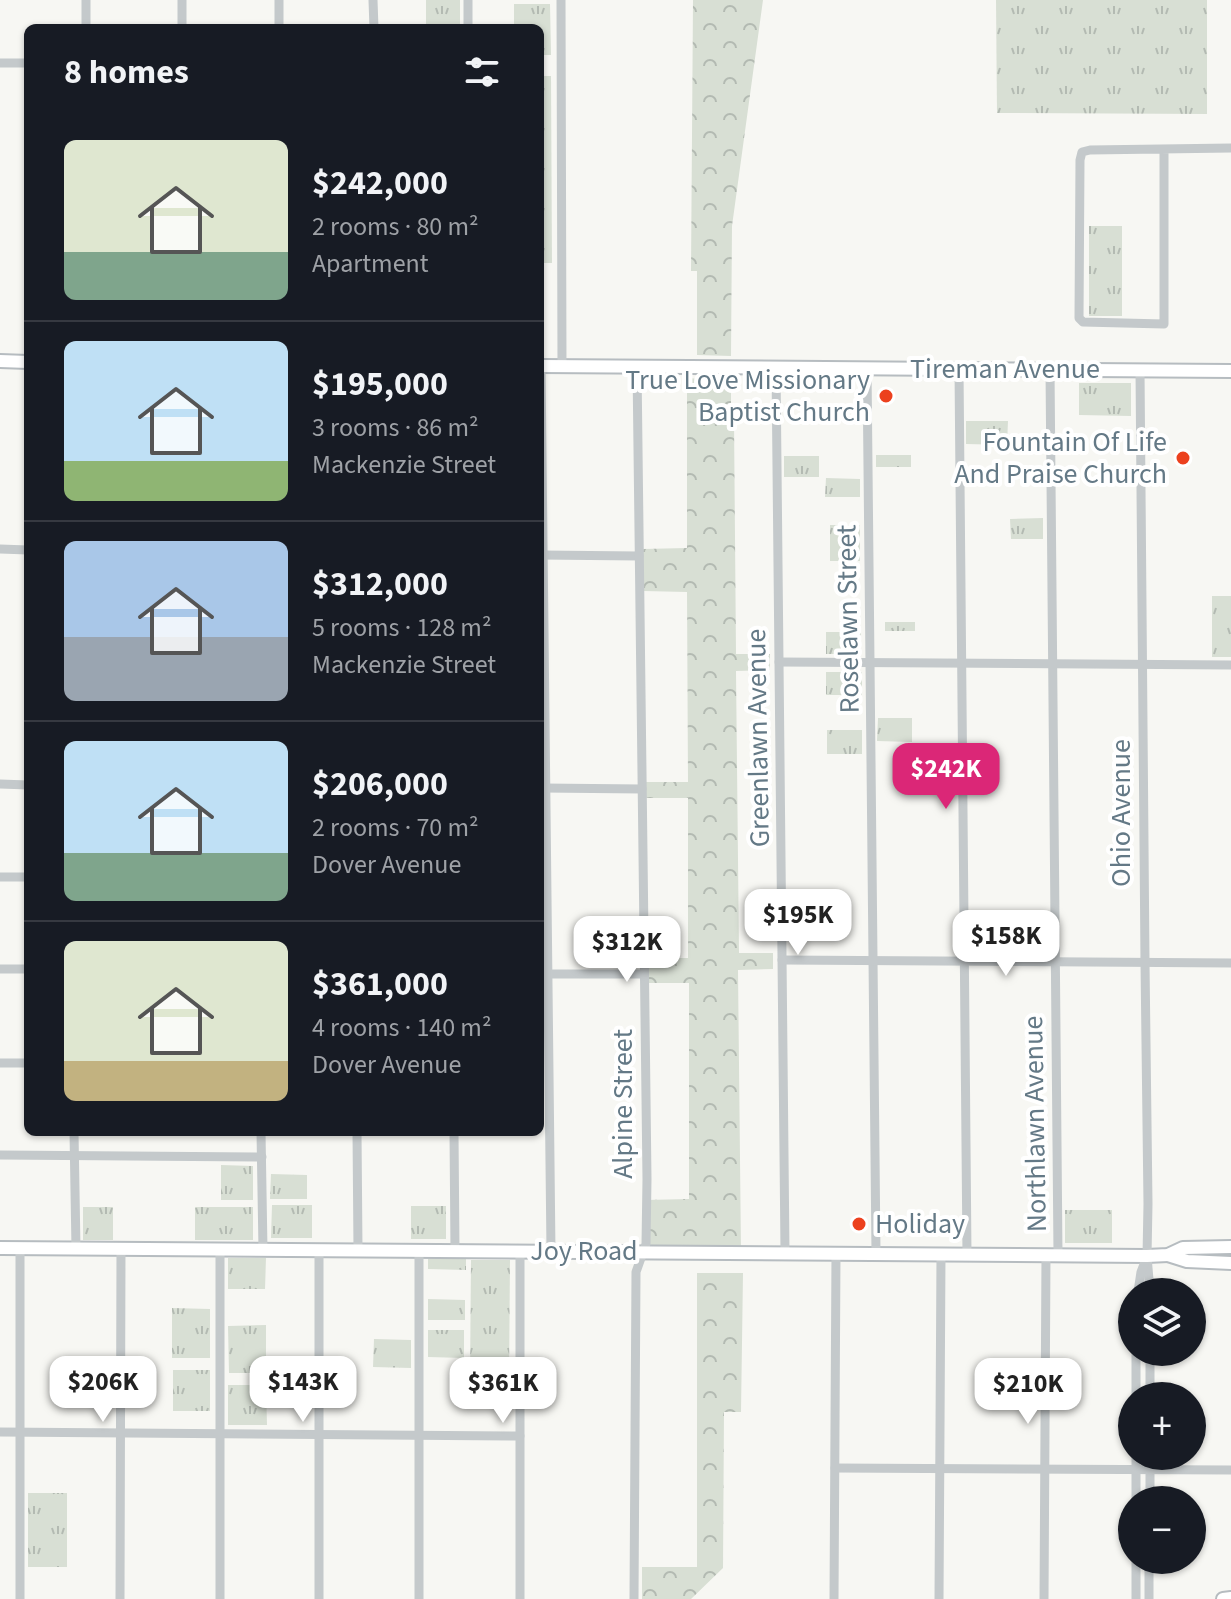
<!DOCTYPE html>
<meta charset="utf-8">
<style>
:root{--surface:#171b24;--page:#20242c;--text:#f1f3f6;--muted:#9ea1a6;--line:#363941;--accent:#db2777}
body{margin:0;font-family:"Source Sans 3",sans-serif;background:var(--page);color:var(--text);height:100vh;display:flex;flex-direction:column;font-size:30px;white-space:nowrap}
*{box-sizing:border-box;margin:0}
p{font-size:26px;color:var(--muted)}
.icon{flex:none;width:44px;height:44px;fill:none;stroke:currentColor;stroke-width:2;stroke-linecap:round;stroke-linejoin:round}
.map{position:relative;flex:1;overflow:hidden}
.panel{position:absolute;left:24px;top:24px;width:520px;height:1112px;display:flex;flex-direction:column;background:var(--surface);border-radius:12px;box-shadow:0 2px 6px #0004}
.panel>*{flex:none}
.buttons{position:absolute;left:1118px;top:1278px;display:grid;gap:16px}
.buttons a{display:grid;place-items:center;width:88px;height:88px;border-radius:50%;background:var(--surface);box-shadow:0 2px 6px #0004;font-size:40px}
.price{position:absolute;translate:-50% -68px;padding:0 18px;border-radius:16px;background:#fff;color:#222;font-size:26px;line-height:52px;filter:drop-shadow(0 2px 4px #0008)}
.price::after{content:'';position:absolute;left:50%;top:48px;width:24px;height:18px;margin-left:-12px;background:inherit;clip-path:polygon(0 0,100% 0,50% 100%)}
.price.on{background:var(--accent);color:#fff}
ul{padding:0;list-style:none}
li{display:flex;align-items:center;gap:24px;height:200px;padding:0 40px}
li+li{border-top:2px solid var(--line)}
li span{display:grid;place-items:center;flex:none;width:224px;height:160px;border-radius:12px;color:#555}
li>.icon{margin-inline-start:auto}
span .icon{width:96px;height:96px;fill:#fffc;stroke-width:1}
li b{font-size:34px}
h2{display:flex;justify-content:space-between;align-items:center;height:96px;padding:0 40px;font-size:34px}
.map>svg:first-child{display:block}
</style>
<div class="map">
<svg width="1231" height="1599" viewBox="0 0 1231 1599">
<defs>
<pattern id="grass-tufts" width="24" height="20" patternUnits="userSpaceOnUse" patternTransform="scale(2)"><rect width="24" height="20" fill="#d8dfd4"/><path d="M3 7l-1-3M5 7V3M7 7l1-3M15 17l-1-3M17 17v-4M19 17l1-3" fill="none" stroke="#b3bab2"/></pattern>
<pattern id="park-crowns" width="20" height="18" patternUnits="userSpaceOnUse" patternTransform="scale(2)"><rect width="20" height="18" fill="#d8dfd4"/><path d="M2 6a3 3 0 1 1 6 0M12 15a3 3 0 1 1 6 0" fill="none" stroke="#b3bab2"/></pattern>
</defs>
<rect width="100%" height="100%" fill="#f7f7f3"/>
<g fill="url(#grass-tufts)">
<rect x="426" y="0" width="34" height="28"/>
<polygon points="996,0 1207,0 1207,114 997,113"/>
<polygon points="514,4 550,4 551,55 540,55 540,28 514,28"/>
<polygon points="540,76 551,76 552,263 540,263"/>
<rect x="1089" y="226" width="33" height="90"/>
<polygon points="1079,383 1131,383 1131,416 1079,415"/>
<polygon points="966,421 1008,421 1007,445 966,444"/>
<rect x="876" y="455" width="35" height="12"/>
<rect x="784" y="456" width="35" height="21"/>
<polygon points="826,478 860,479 860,497 825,497"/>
<polygon points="1043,518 1043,539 1011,539 1010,519"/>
<rect x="830" y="525" width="30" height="36"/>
<rect x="1212" y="596" width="19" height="61"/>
<rect x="885" y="622" width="30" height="9"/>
<rect x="826" y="632" width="35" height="22"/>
<rect x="826" y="672" width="36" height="23"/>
<polygon points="878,718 912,718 912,742 877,741"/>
<rect x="827" y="730" width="35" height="24"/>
<polygon points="221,1165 253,1166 253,1200 221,1200"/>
<polygon points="271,1174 307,1175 307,1199 270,1199"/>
<polygon points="272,1205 312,1205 312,1238 271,1238"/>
<rect x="411" y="1206" width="35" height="33"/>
<rect x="83" y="1207" width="30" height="33"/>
<rect x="195" y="1207" width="58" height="33"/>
<rect x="1065" y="1210" width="47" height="33"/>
<polygon points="228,1258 266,1258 265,1289 228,1289"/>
<polygon points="428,1259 466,1259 466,1270 428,1269"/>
<polygon points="471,1260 510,1260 509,1380 470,1379"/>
<polygon points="428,1299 465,1300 465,1320 428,1320"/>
<polygon points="172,1308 210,1309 210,1358 172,1358"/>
<polygon points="266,1325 266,1373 229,1373 228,1326"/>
<polygon points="428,1330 464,1330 464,1358 428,1357"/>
<polygon points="374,1339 411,1340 411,1368 373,1367"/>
<rect x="173" y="1370" width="37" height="41"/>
<polygon points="228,1385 266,1385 267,1425 228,1425"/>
<rect x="28" y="1493" width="39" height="74"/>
</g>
<g fill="url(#park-crowns)">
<polygon points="693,0 763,0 732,226 731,356 697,355 697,271 691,271"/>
<polygon points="687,378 731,381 731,414 734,420 736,654 770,654 770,670 736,671 739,953 773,953 773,969 738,970 741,1252 646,1252 645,1200 689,1199 689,983 648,983 648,958 688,958 688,798 646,798 646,782 688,782 687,592 643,591 643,549 687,548"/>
<polygon points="697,1273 743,1273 741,1412 724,1412 723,1568 691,1599 642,1599 642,1567 697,1567"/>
</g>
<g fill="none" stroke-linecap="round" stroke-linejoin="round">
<defs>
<g id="secondary">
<polyline points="0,361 28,362"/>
<polyline points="540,366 1231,371"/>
<polyline points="0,1248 1147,1256 1168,1255 1183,1248 1231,1247"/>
<polyline points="1168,1255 1187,1261 1231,1263"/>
<polyline points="1223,1599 1231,1598"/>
</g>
</defs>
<use href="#secondary" stroke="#b6bcc0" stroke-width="16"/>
<g stroke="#c4c9cb" stroke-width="9">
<polyline points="86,0 86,28"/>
<polyline points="182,0 182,28"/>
<polyline points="279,0 279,28"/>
<polyline points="373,0 374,28"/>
<polyline points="468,0 468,28"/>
<polyline points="561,0 562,366"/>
<polyline points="0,63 28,63"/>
<polyline points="1164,150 1164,324 1083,322 1079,318 1080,160 1082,152 1090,150 1231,148"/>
<polyline points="541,366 551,1251"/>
<polyline points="776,368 785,1252"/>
<polyline points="867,368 876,1253"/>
<polyline points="959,369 967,1254"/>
<polyline points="1050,370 1058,1254"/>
<polyline points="1140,370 1145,962 1148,1204 1147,1256 1150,1292"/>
<polyline points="0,549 28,550"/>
<polyline points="540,555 639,556"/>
<polyline points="779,662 1231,665"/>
<polyline points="0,784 28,785"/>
<polyline points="543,788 642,789"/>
<polyline points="0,877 28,877"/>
<polyline points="782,960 1231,963"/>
<polyline points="0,969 28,969"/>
<polyline points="540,974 644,974"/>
<polyline points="0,1063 28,1063"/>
<polyline points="74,1132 76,1249"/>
<polyline points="261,1132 263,1250"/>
<polyline points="357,1132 358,1250"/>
<polyline points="454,1132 455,1251"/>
<polyline points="0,1155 262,1157"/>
<polyline points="1138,1292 1141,1272 1146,1259"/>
<polyline points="1136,1396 1136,1352"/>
<polyline points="1150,1396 1150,1352"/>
<polyline points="0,1432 520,1436"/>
<polyline points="1136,1456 1136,1500"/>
<polyline points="835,1468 1231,1470"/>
<polyline points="1150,1500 1150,1456"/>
<polyline points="20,1599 20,1248"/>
<polyline points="120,1599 121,1249"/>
<polyline points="220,1599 220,1249"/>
<polyline points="319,1599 319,1250"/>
<polyline points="419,1599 419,1250"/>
<polyline points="520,1599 520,1251"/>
<polyline points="634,1599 636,1272 646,1244 647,1179 637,367"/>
<polyline points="834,1599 836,1253"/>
<polyline points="939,1599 941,1254"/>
<polyline points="1044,1599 1046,1254"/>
<polyline points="1136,1599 1136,1560"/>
<polyline points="1149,1599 1149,1560"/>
</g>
<use href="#secondary" stroke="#fff" stroke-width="12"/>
</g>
<g fill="#ec411e" stroke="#fff" stroke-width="3">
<circle cx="886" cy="396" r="8"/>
<circle cx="1183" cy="458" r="8"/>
<circle cx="859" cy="1224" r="8"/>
</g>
<g text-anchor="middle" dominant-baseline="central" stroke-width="8" stroke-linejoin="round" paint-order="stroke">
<g font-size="28" fill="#647986" stroke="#fff">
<text x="1005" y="369">Tireman Avenue</text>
<text transform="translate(848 619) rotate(-91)">Roselawn Street</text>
<text transform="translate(758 738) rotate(-91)">Greenlawn Avenue</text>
<text transform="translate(1121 813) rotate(-90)">Ohio Avenue</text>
<text transform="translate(623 1104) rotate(-90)">Alpine Street</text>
<text transform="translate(1035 1124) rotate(-91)">Northlawn Avenue</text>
<text x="584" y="1251">Joy Road</text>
</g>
<g font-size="28" fill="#647986" stroke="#fff" text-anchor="end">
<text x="870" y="380">True Love Missionary<tspan x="870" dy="32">Baptist Church</tspan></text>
<text x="1167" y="442">Fountain Of Life<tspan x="1167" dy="32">And Praise Church</tspan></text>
<text x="875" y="1224" text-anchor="start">Holiday</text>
</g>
</g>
</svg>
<div class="buttons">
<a><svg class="icon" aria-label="layers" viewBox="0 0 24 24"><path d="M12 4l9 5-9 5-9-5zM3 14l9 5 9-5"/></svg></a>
<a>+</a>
<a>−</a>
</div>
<b class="price on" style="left:946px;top:811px">$242K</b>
<b class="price" style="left:798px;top:957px">$195K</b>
<b class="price" style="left:1006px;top:978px">$158K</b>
<b class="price" style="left:627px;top:984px">$312K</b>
<b class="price" style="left:103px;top:1424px">$206K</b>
<b class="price" style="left:303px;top:1424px">$143K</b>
<b class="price" style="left:503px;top:1425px">$361K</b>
<b class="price" style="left:1028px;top:1426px">$210K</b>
<section class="panel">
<h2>8 homes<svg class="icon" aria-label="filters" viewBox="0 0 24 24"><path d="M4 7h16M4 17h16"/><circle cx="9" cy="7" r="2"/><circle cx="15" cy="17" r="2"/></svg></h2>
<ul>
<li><span style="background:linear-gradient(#dfe7d0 70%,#7fa58c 0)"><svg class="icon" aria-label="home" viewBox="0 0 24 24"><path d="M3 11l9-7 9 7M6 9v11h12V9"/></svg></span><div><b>$242,000</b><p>2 rooms · 80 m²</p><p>Apartment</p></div></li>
<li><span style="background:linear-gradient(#bfe0f5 75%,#8fb573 0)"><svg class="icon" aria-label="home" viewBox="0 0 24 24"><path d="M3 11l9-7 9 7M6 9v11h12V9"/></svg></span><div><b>$195,000</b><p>3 rooms · 86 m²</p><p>Mackenzie Street</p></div></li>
<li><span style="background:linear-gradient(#a9c7e8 60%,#9aa5b1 0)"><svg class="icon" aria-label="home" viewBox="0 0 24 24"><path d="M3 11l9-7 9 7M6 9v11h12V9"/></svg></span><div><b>$312,000</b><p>5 rooms · 128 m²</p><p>Mackenzie Street</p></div></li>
<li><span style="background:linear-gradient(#bfe0f5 70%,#7fa58c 0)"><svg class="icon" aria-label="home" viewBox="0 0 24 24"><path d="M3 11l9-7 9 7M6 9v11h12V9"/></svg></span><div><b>$206,000</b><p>2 rooms · 70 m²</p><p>Dover Avenue</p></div></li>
<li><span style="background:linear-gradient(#dfe7d0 75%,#c2b280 0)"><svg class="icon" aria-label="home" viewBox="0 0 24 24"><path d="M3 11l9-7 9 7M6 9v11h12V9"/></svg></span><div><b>$361,000</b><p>4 rooms · 140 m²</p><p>Dover Avenue</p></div></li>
</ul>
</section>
</div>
